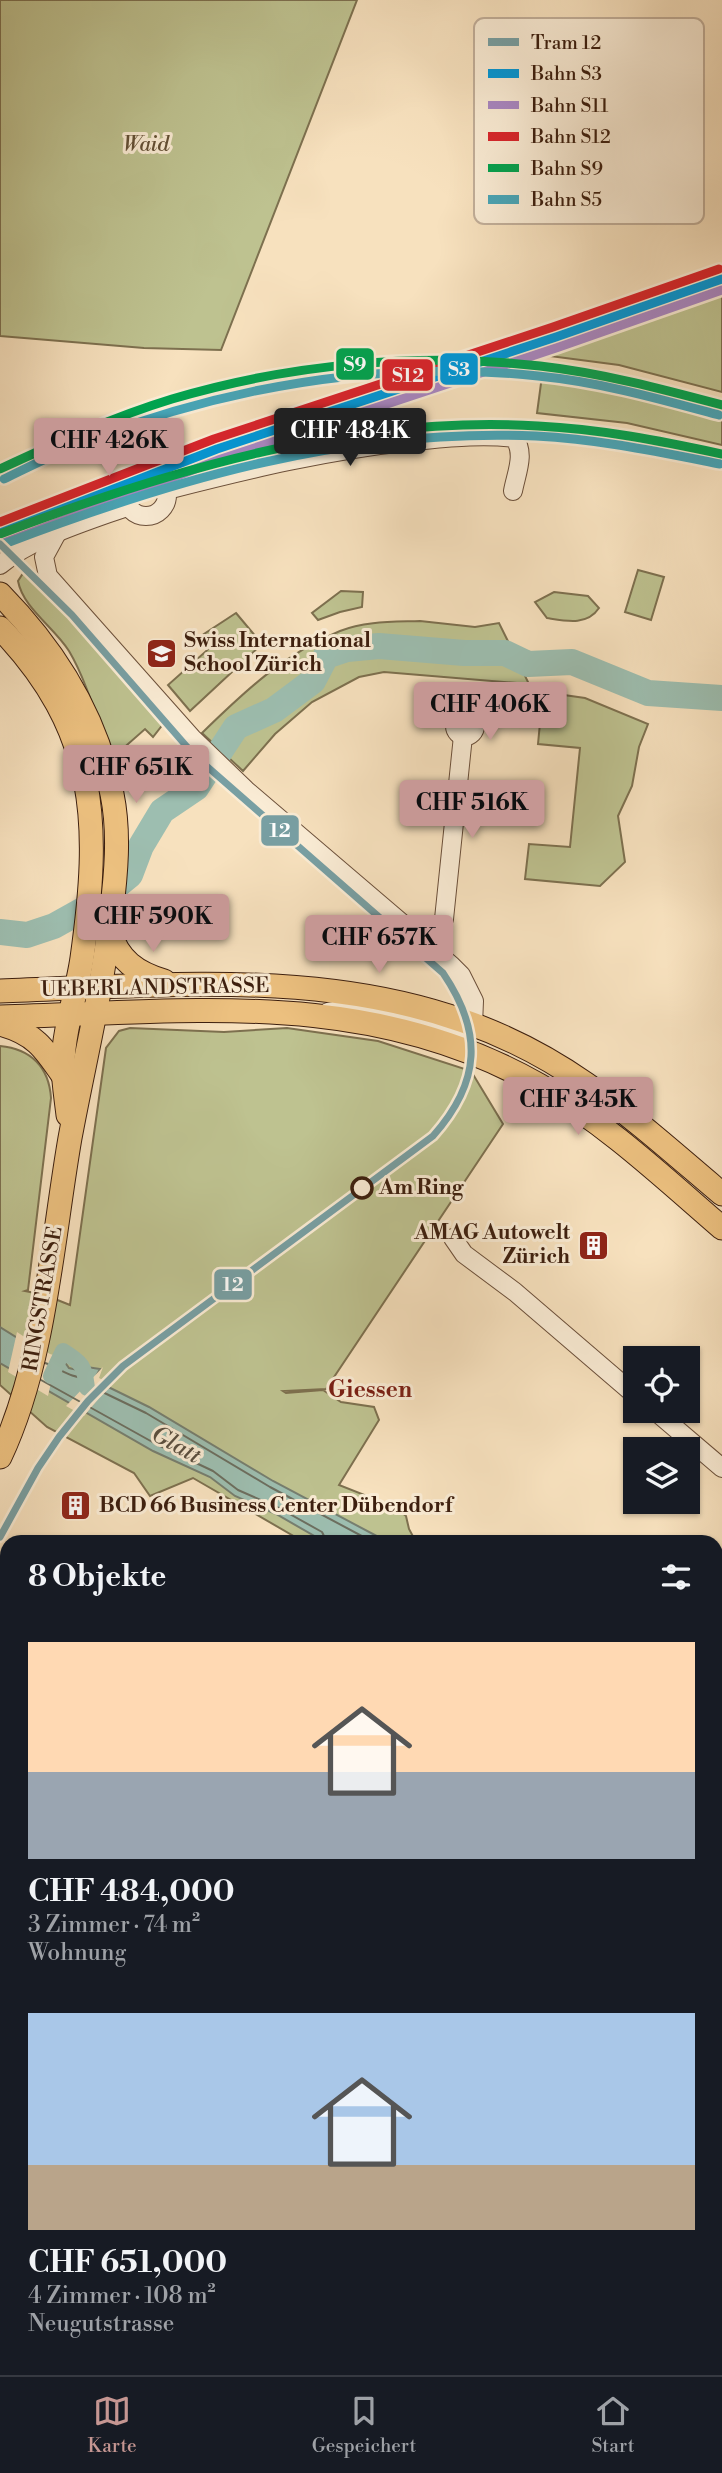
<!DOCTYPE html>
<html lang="de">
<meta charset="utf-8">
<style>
:root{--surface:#171b24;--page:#20242c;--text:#f1f3f6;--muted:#9ea1a6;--line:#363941;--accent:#c59692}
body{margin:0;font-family:"Libre Bodoni",serif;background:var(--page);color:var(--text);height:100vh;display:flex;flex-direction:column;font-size:26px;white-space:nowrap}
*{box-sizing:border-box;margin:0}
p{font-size:23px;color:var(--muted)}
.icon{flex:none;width:38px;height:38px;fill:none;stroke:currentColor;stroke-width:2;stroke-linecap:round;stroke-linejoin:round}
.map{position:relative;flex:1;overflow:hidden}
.panel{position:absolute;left:0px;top:1535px;width:723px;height:842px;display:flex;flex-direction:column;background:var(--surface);border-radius:21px 21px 0 0;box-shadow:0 2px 5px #0004}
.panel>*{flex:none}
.buttons{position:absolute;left:623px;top:1346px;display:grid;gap:14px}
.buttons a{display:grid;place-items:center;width:77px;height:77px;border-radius:0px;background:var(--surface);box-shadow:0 2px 5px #0004;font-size:35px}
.price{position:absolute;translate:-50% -60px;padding:0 16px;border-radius:7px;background:var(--accent);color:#111;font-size:23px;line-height:46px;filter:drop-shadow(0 2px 4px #0008)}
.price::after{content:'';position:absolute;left:50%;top:42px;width:21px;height:16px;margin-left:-10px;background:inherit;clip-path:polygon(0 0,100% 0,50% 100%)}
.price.current{background:#222;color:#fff}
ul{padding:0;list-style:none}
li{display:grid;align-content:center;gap:14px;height:371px;padding:0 28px}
li span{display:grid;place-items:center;height:217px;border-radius:0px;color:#555}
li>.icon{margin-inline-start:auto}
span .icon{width:126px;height:126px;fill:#fffc;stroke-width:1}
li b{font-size:30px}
h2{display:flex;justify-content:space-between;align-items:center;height:84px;padding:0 28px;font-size:30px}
.tab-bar{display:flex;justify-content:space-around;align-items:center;height:98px;border-top:2px solid var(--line);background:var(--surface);font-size:19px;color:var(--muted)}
.tab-bar a{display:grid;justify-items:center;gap:4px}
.tab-bar .current{color:var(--accent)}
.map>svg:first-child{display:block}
</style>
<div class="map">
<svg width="722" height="2375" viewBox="0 0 722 2375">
<rect width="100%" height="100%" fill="#f7e1be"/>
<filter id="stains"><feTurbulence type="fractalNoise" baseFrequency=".00286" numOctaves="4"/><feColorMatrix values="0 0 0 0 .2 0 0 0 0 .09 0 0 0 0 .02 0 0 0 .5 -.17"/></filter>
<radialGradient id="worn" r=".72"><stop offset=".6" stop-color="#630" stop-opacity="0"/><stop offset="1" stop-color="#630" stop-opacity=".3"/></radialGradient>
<g fill="#bec290" stroke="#7d704f" stroke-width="2">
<polygon points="0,0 357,0 221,350 144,348 0,336"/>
<polygon points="719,290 722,293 722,392 619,365 527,353"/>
<polygon points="542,376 682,404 722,417 722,445 627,423 537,413"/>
<path d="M27 567 69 607 167 719 153 737 145 729 111 759C99 726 87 681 69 651 54 627 23 608 18 581Z"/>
<polygon points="638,570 664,577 651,620 625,612"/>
<polygon points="341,591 363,592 362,607 340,612 318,620 312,613"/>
<path d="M554 592 588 596 599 608C587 626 566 621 547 618L535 602Z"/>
<polygon points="236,613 262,644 190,711 168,685 213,645 204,634"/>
<path d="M420 621 475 627 499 623 529 684 384 672 359 677 312 702 275 734 243 771 202 733C244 692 285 653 340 631 365 621 393 622 420 621Z"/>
<polygon points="543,692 585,698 648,724 639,747 632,786 618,816 625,862 600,886 525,879 529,844 570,847 580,748 538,744"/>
<path d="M130 1028 224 1032 287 1028 378 1041 471 1071 503 1124 326 1389 283 1391 286 1393 323 1390 341 1402 374 1407 379 1420 339 1485 395 1507 406 1516 409 1529 416 1542H304L193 1478 150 1496 134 1473 47 1427 0 1385V1046C31 1049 49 1067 51 1098L28 1290 25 1291 45 1295 70 1305 106 1048 119 1031Z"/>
</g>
<polygon fill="#9dbeb0" stroke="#767e6f" stroke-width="2" points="0,1327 48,1357 64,1361 69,1368 82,1371 87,1367 100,1369 94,1380 149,1407 273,1481 388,1542 325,1542 276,1514 235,1496 210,1477 153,1451 0,1363"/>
<g fill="#f7e1be">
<polygon points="17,1332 50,1354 57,1356 48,1396 8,1372"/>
<polygon points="103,1367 99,1378 111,1384 84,1416 66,1406"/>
</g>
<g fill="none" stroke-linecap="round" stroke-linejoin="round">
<g stroke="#6c6e5f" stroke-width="2">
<path d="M45 1363C60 1368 70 1378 86 1378L92 1387 146 1413 270 1487 373 1542"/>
<polyline points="41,1380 156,1444 213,1471 238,1490 279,1508 322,1532 327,1542"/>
</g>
<polyline stroke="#767e6f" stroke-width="4.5" points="0,2289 7,2279"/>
<path stroke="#9dbeb0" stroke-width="16" d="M51 1376 63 1351C83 1364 84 1365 87 1388"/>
<polyline stroke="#9dbeb0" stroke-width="26" points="0,932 27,935 54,926 97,902 130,875 141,846 162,811 196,788 236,727 274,710 313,681 326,656 347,649 379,646 464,653 505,653 528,664 572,662 648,693 722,698"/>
<defs>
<g id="minor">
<circle cx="146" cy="495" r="21"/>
<path d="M167 490C249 469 328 450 413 441 447 438 481 434 514 438 526 453 516 474 513 491"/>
<polyline points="57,533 44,557 48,576 192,738 246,790 451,965 461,975 474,1001 473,1025 465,1031 444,1030 352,1008 328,1012"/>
<path d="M0 565C33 537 88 521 129 506"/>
<circle cx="465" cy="726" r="10"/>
<polyline points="427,945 437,933 444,919 463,736"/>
<polyline points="453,1238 464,1254 515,1292 635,1395"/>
<polyline points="654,1410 722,1468"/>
<polyline points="0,1572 7,1579"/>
<polyline points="3,1818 7,1819"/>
<polyline points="716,2033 722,2038"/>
<polyline points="4,2108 7,2097"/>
<polyline points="716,2304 722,2304"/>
<polyline points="41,2375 49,2370"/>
</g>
<g id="major">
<path d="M0 594C55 650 96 715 112 794 120 833 116 875 111 915 102 990 84 1063 70 1138 52 1242 45 1362 0 1457"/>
<path d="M0 628C99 731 101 823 82 958 77 993 64 1027 63 1063 63 1080 66 1098 68 1115"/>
<path d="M110 932C118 960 137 973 164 981"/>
<path d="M0 991C204 984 408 959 586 1084 634 1117 678 1157 722 1194"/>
<path d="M0 1017C189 1012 367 987 539 1085 606 1123 664 1178 722 1228"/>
<path d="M0 1024C35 1033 45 1049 64 1077"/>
</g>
</defs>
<use href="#minor" stroke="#6b4f3a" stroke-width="20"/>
<use href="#major" stroke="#3c1e0e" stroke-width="25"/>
<use href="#minor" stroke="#faecd5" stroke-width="18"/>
<use href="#major" stroke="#ecc07f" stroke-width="23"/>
<defs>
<polyline id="rail-1" points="0,533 217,449 556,337 722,279"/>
<polyline id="rail-2" points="4,543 221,459 559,347 722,290"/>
<polyline id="rail-3" points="0,522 214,439 553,327 719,269"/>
<g id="rail-4">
<path d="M0 469C56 443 113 417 172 399 290 364 419 352 540 366 602 373 662 389 722 405"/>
<path d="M0 534C172 469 352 415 538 426 601 429 661 441 722 454"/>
</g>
<g id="rail-5">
<path d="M4 479C33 465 62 450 91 439 234 385 386 360 538 376 600 382 660 399 719 415"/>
<path d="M4 544C177 478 348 428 536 436 598 439 659 452 720 464"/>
</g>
</defs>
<use href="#rail-1" stroke="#faecd5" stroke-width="14"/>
<use href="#rail-2" stroke="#faecd5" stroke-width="14"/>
<use href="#rail-3" stroke="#faecd5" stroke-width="14"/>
<use href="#rail-4" stroke="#faecd5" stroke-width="14"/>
<use href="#rail-5" stroke="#faecd5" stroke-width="14"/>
<use href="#rail-1" stroke="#0097d8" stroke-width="9"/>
<use href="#rail-2" stroke="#a887c3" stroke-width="9"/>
<use href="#rail-3" stroke="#d8242b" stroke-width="9"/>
<use href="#rail-4" stroke="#00a34f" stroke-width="9"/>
<use href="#rail-5" stroke="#47a5b7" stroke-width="9"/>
<defs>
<path id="tram-1" d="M0 544 72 615 195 756 443 973C483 1032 481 1082 433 1136L123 1366 88 1401 59 1437 38 1468 0 1537"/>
</defs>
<use href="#tram-1" stroke="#faecd5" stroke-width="12"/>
<use href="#tram-1" stroke="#789fa3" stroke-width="7"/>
</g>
<defs>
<symbol id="school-square" viewBox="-11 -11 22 22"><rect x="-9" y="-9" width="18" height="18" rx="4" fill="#8f2418" stroke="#faecd5"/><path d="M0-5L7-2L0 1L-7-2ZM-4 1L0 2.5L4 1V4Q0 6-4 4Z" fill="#fff"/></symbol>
<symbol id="building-square" viewBox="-11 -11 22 22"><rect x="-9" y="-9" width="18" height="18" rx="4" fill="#8f2418" stroke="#faecd5"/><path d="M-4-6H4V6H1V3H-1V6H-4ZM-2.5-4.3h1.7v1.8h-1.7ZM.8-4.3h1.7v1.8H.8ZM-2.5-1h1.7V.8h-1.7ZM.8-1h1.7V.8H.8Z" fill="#fff"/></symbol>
</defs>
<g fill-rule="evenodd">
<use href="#school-square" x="144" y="636" width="35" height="35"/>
<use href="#building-square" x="576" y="1228" width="35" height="35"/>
<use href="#building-square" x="58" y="1488" width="35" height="35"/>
</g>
<circle fill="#faecd5" stroke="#3c1e0e" stroke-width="3.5" cx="362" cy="1188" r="10"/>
<g text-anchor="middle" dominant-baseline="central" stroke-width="6" stroke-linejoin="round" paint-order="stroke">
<g font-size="21" font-style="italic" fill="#634f35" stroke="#faecd5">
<text x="146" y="145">Waid</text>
</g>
<g font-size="21" font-weight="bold" fill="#3c1e0e" stroke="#faecd5" text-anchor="start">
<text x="184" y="641">Swiss International<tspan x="184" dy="24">School Zürich</tspan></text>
<text x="570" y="1233" text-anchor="end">AMAG Autowelt<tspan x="570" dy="24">Zürich</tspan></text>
<text x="99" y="1506">BCD 66 Business Center Dübendorf</text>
</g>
<g font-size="21" fill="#3c1e0e" stroke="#faecd5">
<text transform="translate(155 988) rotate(-1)">UEBERLANDSTRASSE</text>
<text transform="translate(43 1299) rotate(-80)">RINGSTRASSE</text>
</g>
<g font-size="21" font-weight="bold" fill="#3c1e0e" stroke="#faecd5" text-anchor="start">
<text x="379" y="1188">Am Ring</text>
</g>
<g font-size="23" font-weight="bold" fill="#7a1f14" stroke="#faecd5">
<text x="370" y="1390">Giessen</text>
</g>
<g font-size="23" font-style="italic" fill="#594e3f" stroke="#faecd5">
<text transform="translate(176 1445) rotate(29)">Glatt</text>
</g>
</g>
<rect x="474" y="18" width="230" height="206" rx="10" fill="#faecd5" stroke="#c1ae99" stroke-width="2"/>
<rect x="488" y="38" width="31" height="8" fill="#789fa3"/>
<rect x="488" y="69" width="31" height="9" fill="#0097d8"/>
<rect x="488" y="101" width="31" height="8" fill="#a887c3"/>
<rect x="488" y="132" width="31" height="9" fill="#d8242b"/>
<rect x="488" y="164" width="31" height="8" fill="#00a34f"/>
<rect x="488" y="195" width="31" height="9" fill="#47a5b7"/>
<g font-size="19" fill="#3c1e0e">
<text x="531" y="49">Tram 12</text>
<text x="531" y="80">Bahn S3</text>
<text x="531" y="112">Bahn S11</text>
<text x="531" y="143">Bahn S12</text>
<text x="531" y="175">Bahn S9</text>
<text x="531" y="206">Bahn S5</text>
</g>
<g stroke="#faecd5" stroke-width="2.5">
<rect x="335" y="347" width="40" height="34" rx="7" fill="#00a34f"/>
<rect x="439" y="352" width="40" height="34" rx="7" fill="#0097d8"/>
<rect x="381" y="358" width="53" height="34" rx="7" fill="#d8242b"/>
<rect x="260" y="814" width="40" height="33" rx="7" fill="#789fa3"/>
<rect x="213" y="1268" width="40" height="33" rx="7" fill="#789fa3"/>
</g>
<g font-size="19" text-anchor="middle" font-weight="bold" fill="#fff">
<text x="355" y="371">S9</text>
<text x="459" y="376">S3</text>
<text x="408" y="382">S12</text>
<text x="280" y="837">12</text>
<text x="233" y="1291">12</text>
</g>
<rect width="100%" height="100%" filter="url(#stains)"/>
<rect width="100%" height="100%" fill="url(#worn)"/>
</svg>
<div class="buttons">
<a><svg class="icon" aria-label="locate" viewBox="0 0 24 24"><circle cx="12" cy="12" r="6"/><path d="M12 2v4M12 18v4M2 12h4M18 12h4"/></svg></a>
<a><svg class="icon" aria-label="layers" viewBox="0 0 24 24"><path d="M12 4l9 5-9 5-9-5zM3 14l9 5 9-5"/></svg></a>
</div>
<b class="price current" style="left:350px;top:468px">CHF 484K</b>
<b class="price" style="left:109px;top:478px">CHF 426K</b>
<b class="price" style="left:490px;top:742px">CHF 406K</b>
<b class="price" style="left:136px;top:805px">CHF 651K</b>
<b class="price" style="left:472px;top:840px">CHF 516K</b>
<b class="price" style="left:153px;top:954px">CHF 590K</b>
<b class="price" style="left:379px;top:975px">CHF 657K</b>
<b class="price" style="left:578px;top:1137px">CHF 345K</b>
<section class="panel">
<h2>8 Objekte<svg class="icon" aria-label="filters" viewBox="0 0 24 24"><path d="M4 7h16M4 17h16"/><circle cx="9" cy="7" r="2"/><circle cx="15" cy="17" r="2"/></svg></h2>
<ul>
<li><span style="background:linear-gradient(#ffd9b3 60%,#9aa5b1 0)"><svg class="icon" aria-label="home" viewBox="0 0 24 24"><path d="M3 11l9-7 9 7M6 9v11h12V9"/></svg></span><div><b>CHF 484,000</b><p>3 Zimmer · 74 m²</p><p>Wohnung</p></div></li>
<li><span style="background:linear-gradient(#a9c7e8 70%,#b9a48a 0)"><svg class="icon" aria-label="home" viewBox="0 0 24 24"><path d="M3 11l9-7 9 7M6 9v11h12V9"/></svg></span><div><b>CHF 651,000</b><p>4 Zimmer · 108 m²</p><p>Neugutstrasse</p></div></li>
</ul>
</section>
</div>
<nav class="tab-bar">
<a class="current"><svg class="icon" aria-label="map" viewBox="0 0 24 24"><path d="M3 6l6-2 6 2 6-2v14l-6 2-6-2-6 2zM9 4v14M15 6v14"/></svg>Karte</a>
<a><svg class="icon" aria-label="saved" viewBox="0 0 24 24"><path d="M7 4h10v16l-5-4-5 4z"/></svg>Gespeichert</a>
<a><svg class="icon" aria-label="home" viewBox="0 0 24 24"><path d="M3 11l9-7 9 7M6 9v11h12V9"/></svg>Start</a>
</nav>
